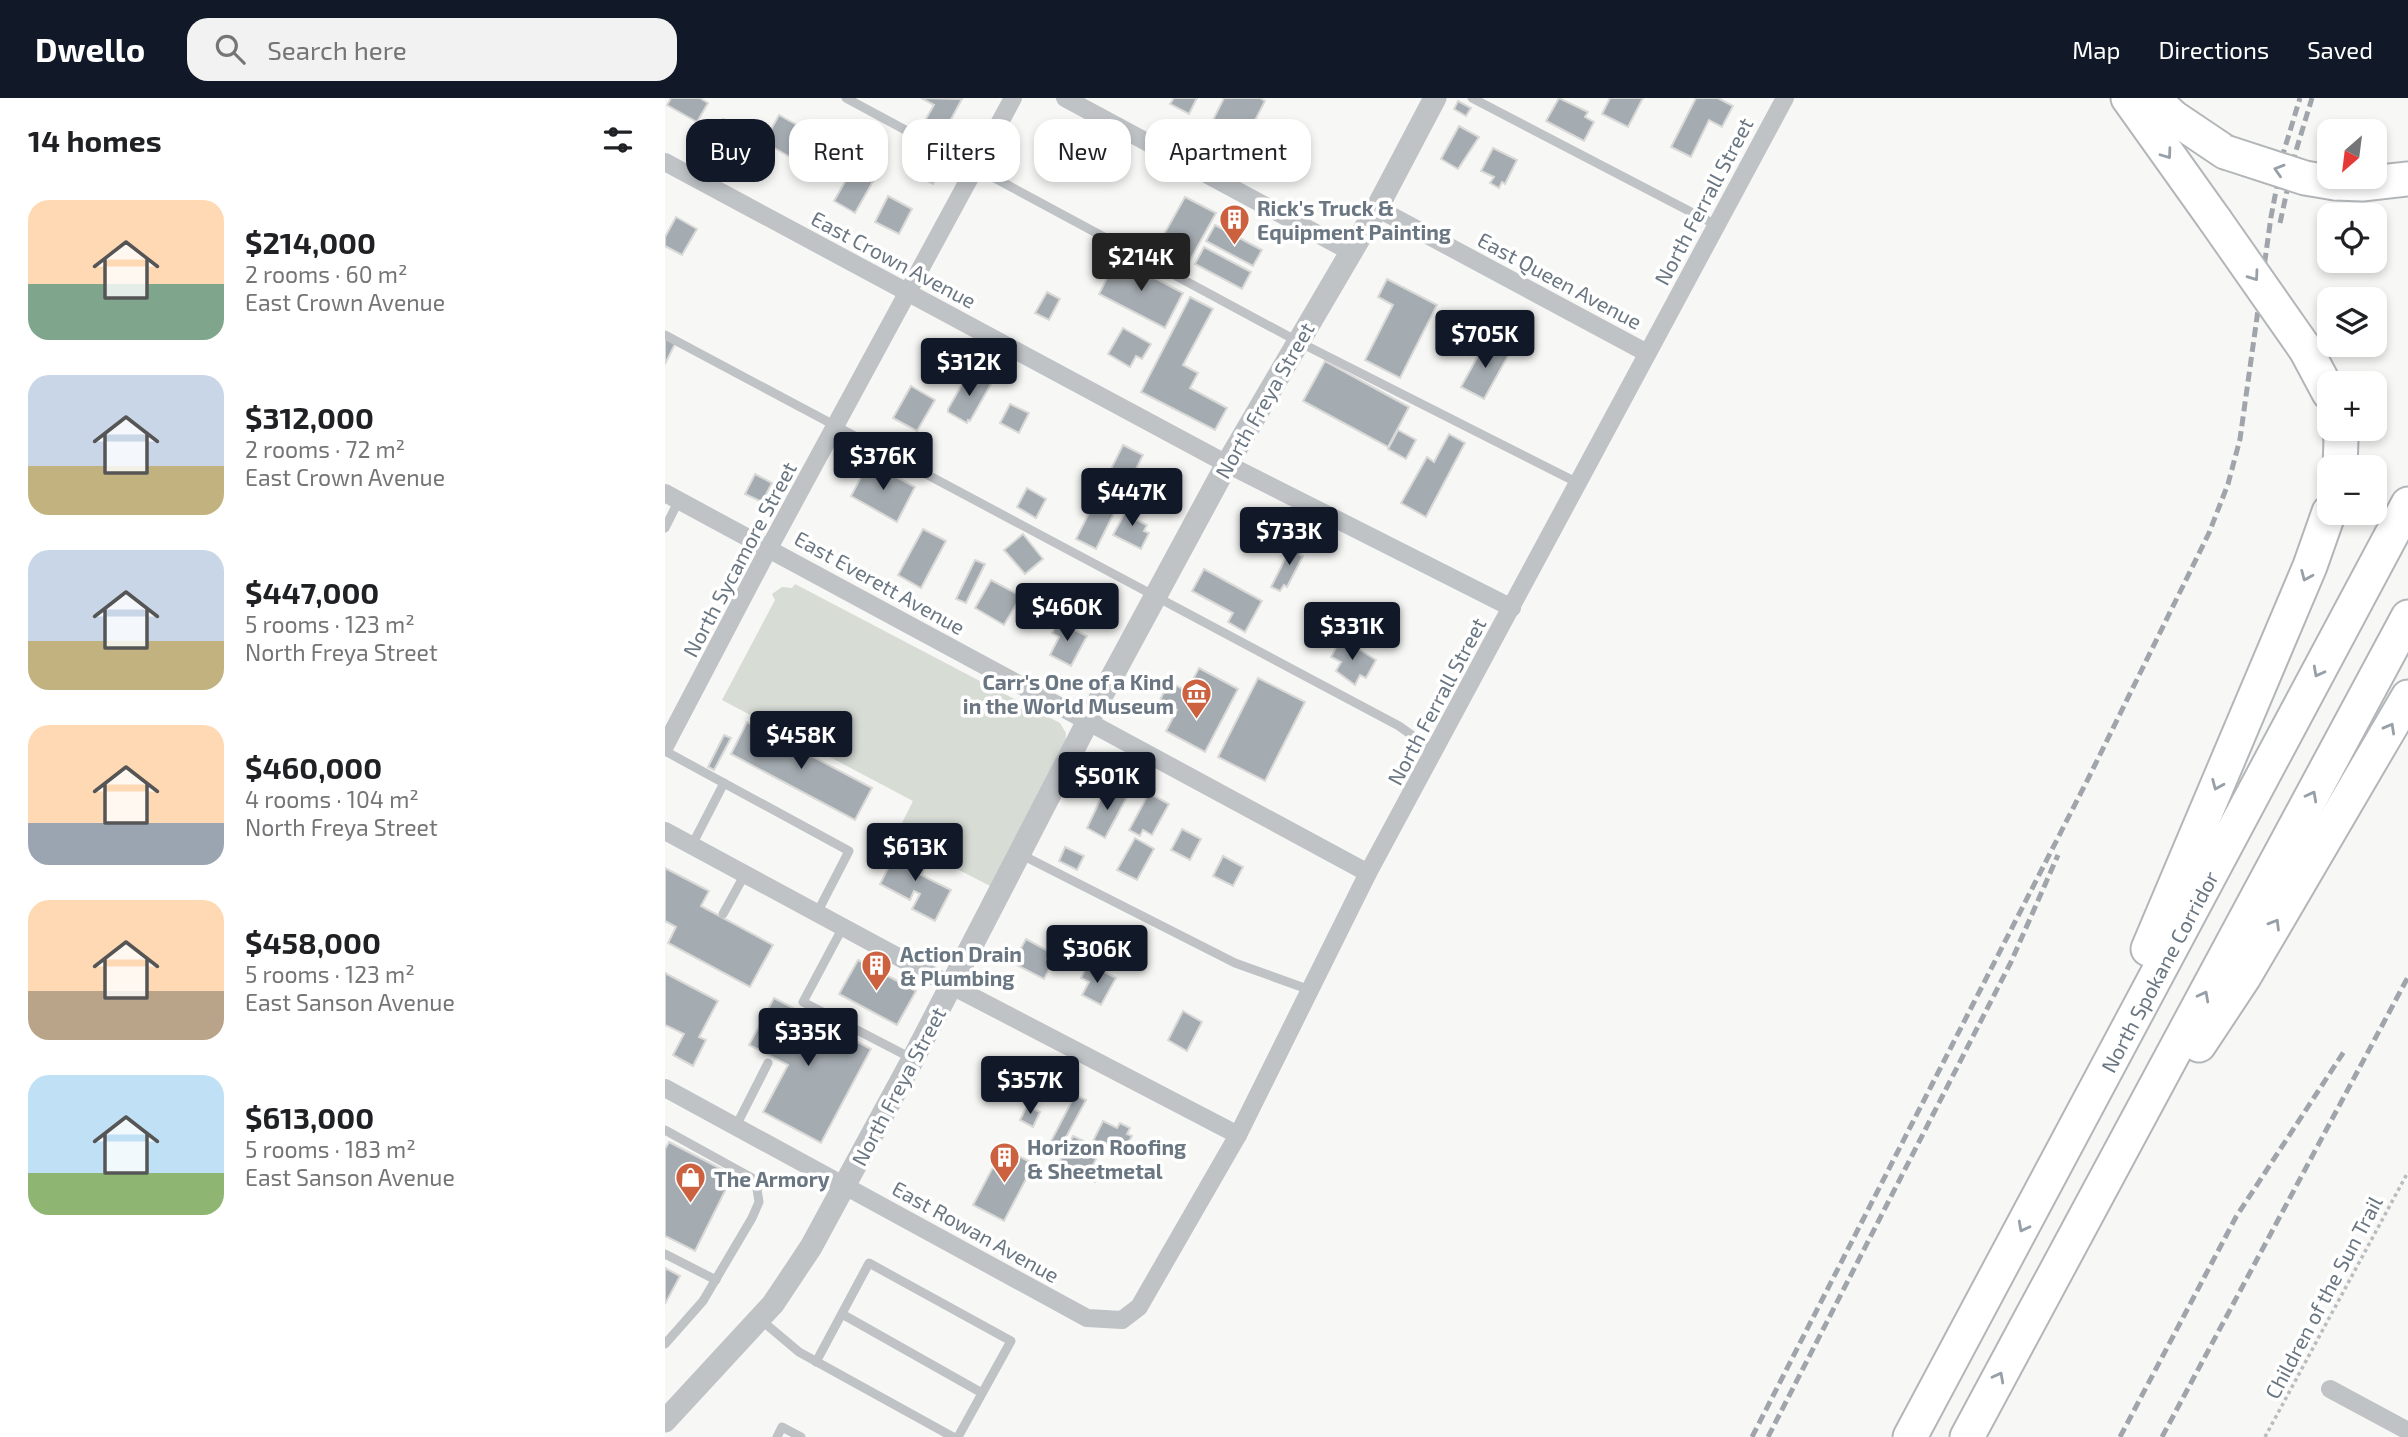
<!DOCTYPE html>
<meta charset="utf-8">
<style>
:root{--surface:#fff;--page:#f2f2f2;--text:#202124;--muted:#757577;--accent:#111827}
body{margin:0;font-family:"Exo 2",sans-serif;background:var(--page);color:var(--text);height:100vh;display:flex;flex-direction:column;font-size:26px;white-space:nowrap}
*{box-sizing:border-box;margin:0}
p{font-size:23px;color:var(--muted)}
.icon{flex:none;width:38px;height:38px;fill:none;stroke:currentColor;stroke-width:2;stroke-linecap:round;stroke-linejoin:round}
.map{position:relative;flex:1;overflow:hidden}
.details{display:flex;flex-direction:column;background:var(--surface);width:665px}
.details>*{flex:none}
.guide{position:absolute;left:21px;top:21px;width:665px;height:63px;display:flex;gap:14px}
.needle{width:46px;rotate:208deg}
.buttons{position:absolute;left:1652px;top:21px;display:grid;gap:14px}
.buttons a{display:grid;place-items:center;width:70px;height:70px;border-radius:14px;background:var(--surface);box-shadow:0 4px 10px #0003;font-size:35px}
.price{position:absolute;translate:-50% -60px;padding:0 16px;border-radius:7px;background:var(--accent);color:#fff;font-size:23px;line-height:46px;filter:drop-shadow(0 2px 4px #0008)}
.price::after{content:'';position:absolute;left:50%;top:42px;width:21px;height:16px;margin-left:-10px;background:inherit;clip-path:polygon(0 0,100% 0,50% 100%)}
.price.active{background:#222;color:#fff}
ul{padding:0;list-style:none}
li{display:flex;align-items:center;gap:21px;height:175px;padding:0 28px}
li span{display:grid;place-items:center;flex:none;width:196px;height:140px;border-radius:21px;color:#555}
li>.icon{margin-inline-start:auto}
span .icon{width:84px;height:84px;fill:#fffc;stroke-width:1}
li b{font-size:30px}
h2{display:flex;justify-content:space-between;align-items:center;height:84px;padding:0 28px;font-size:30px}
.pill{padding:0 24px;border-radius:21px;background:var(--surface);box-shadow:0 4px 10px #0003;font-size:24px;line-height:63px}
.pill.active{background:var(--accent);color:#fff}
header{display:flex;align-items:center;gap:42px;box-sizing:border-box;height:98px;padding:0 35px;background:var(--accent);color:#fff}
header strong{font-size:33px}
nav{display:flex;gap:38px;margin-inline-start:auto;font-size:24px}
.search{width:490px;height:63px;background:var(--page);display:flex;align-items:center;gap:18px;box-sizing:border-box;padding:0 24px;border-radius:21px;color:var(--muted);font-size:26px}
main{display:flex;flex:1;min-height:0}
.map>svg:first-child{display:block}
</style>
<header>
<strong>Dwello</strong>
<div class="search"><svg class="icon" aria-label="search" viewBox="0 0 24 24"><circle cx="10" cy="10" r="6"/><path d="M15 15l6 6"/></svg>Search here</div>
<nav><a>Map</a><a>Directions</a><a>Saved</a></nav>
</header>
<main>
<section class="details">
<h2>14 homes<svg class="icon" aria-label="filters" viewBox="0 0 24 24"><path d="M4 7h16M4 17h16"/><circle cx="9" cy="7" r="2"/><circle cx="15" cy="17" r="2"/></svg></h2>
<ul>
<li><span style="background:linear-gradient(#ffd9b3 60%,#7fa58c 0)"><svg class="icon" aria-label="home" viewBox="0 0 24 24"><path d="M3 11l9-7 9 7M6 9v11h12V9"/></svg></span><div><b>$214,000</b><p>2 rooms · 60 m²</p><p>East Crown Avenue</p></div></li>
<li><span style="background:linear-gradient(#c9d6e8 65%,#c2b280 0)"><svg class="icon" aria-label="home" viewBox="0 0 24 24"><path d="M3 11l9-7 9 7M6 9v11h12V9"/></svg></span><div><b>$312,000</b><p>2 rooms · 72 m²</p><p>East Crown Avenue</p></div></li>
<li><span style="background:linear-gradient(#c9d6e8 65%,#c2b280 0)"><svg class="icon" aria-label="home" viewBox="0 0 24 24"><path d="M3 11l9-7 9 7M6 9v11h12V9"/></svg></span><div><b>$447,000</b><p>5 rooms · 123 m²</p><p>North Freya Street</p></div></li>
<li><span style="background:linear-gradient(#ffd9b3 70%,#9aa5b1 0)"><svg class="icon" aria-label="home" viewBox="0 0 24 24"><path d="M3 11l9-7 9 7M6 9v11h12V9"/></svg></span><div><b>$460,000</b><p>4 rooms · 104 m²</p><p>North Freya Street</p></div></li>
<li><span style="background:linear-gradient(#ffd9b3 65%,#b9a48a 0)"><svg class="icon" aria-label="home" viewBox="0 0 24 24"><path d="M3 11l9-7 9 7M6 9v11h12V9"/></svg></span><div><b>$458,000</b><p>5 rooms · 123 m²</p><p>East Sanson Avenue</p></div></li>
<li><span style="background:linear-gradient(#bfe0f5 70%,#8fb573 0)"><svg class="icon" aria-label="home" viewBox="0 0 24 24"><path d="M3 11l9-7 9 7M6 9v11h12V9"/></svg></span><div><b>$613,000</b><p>5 rooms · 183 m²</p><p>East Sanson Avenue</p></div></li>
</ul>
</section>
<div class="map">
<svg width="1743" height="1339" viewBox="0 0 1743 1339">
<rect width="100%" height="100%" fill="#f7f7f5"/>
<polygon fill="#d7dcd5" points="130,486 395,625 401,635 400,647 327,789 230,739 248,703 57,602 110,502 107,496 117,489 127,490"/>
<g fill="#a5acb1" stroke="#d9d9d7" stroke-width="2">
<polygon points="6,0 35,0 43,5 32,24 2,7"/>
<polygon points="256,0 297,1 278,36 258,26 269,7"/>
<polygon points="509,0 532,0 524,16 505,6"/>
<polygon points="559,0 595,0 600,3 582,38 571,32 568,38 546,26"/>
<polygon points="894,0 923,14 920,19 929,24 919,43 881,23"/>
<polygon points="945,0 978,0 963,29 937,16"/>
<polygon points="1031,0 1053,0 1068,8 1057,29 1044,22 1026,59 1006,49"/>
<polygon points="793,3 806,10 801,18 789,11"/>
<polygon points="114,17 141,32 125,59 99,44"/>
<polygon points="58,21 86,36 76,56 71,53 69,56 61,52 63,49 48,40"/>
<polygon points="794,28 814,39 793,71 776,61"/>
<polygon points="149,39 166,49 153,73 135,62"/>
<polygon points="828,50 852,62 840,86 837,84 834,90 825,85 829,79 816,73"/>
<polygon points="259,55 279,65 268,86 249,76"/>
<polygon points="190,66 211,78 190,115 169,103"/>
<polygon points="223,98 247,111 234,136 210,124"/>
<polygon points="520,99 551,115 524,164 493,147"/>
<polygon points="11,119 32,131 17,157 0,148 0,139"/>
<polygon points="550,127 597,152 588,168 541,143"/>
<polygon points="539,149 586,174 577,191 530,166"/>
<polygon points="452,160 518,195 500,230 434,196"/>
<polygon points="722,181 772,207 735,280 700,262 728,207 713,199"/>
<polygon points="382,194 395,201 384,222 370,215"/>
<polygon points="525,199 548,211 518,267 533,275 525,290 562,310 550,332 476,294"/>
<polygon points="458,230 486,246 477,261 471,258 465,269 443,256"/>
<polygon points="0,240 10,246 0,266"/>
<polygon points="821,243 844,256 819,301 796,289"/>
<polygon points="660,263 744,309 723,349 638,303"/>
<polygon points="304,274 326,286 305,323 303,322 302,325 283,314 283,311"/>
<polygon points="246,288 270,302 252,333 228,320"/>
<polygon points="345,306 364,315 354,335 335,325"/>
<polygon points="733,332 751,342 741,361 723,351"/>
<polygon points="784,336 800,345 761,419 736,405 762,359 769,364"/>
<polygon points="458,347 478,357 431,451 411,441"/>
<polygon points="204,364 250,389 232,424 186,398"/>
<polygon points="90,376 107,385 97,404 80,396"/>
<polygon points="362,390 381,401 371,420 352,409"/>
<polygon points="465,405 476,411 470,421 482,427 479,433 484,435 476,451 448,437"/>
<polygon points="258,431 281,443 256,490 233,477"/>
<polygon points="358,436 378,461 360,476 339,452"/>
<polygon points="629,443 639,448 635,457 638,458 622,489 619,487 615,493 606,489"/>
<polygon points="310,462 320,466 301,505 291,501"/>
<polygon points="539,471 597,503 580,534 563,524 568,515 527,493"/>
<polygon points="326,482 356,498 339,527 310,510"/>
<polygon points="395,519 402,523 400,527 422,538 406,568 385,557 394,539 387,535"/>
<polygon points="676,540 711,562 701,580 695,577 690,587 671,573 676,564 666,559"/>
<polygon points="534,570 573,591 540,654 501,633 512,612 495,602 504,584 522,593"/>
<polygon points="593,580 640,604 600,683 553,659"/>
<polygon points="82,624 207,690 190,722 66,656"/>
<polygon points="59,637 66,640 49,672 43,669"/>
<polygon points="442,687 462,699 440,740 422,730"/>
<polygon points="484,695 504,706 487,737 478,732 475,738 464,732"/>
<polygon points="517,731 536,741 525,762 506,752"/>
<polygon points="470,740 489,751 472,782 452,772"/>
<polygon points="236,745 254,754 249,763 260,769 256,777 286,792 270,823 247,811 255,796 249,793 245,802 215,786"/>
<polygon points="400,749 419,758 412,772 394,763"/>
<polygon points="558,758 578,769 568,788 548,778"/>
<polygon points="0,770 44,793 36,808 108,847 85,889 3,845 11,829 0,823"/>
<polygon points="361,841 385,854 382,861 388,864 379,881 348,865"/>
<polygon points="193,862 251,893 232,927 174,896"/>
<polygon points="421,870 429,874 432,870 451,880 436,907 417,897 424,884 416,880"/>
<polygon points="0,875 53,903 34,939 41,942 28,968 8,957 19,936 0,927"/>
<polygon points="109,900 206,951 156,1045 98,1014 123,967 84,947"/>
<polygon points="518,913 537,924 522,953 503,942"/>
<polygon points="410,997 421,1002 393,1054 383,1049"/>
<polygon points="362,1008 375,1014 368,1029 355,1022"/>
<polygon points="438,1023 452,1030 455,1025 465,1030 462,1036 467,1038 458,1054 441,1045 439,1049 428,1043"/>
<polygon points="408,1038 436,1051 427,1069 436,1073 430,1084 394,1065"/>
<polygon points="4,1044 68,1077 30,1153 0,1138 0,1051"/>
<polygon points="338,1050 369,1066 339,1123 308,1107"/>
<polygon points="0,1170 15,1178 0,1206"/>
</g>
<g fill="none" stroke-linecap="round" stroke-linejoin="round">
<defs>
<g id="motorway">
<polyline points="1463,0 1550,122"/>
<polyline points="1488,0 1508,19 1560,54"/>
<polyline points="1670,85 1697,86 1743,81"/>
<polyline points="1641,252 1664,295"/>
<polyline points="1674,331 1676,342 1675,369"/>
<polyline points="1483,851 1645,468 1664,414"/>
<polyline points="1534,947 1579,879 1743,599"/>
<path id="s1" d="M1245 1339 1743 406"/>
<polyline points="1302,1339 1743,519"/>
</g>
</defs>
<use href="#motorway" stroke="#b3b6b9" stroke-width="37"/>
<polyline stroke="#b9bcbe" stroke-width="3.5" stroke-dasharray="3.5 3.5" stroke-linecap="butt" points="1600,1339 1743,1074"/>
<g stroke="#bfc3c6" stroke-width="9">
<polyline points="181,0 632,243 913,385"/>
<polyline points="807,0 1051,127"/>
<polyline points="0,237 734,628 769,653"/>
<polyline points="0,430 14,402"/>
<polyline points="0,653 184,753 152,815"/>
<polyline points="27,747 59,685"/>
<polyline points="355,756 570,865 645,892"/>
<polyline points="58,816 80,776"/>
<polyline points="178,829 138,904 246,960"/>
<polyline points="71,1028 103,965"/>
<polyline points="0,1032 87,1080 92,1091 94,1104 87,1120 38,1203 0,1246"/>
<polyline points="0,1156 51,1182"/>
<polyline points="177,1216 317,1295"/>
<polyline points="96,1222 134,1254 288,1339"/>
<polyline points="151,1264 204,1165 346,1243 293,1339"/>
<polyline points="112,1339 117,1329 136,1339"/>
</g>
<g stroke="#bfc3c6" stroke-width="18">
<polyline points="400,0 686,154"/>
<polyline points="0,64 562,366 847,510"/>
<polyline points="712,110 982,255"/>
<polyline points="0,395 703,775"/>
<polyline points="0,648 104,450 348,0"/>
<polyline points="0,733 287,888 573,1037"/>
<polyline points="0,990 422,1220 457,1222 474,1209 573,1037 703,775 1120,0"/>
<polyline points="1665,1291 1743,1333"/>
</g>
<polyline stroke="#bfc3c6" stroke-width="23" points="0,1323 108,1206 146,1149 248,961 423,623 562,366 712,110 770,0"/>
<use href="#motorway" stroke="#fff" stroke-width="33"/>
<g stroke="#9fa5aa" stroke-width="5" stroke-dasharray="10 5" stroke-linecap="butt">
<polyline points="1615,125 1630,56 1647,0"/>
<polyline points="1087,1339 1424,679 1544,435 1563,386 1575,341 1606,119 1618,56 1635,0"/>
<polyline points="1103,1339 1346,864 1393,757"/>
<polyline points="1455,1339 1571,1119 1680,952"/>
<polyline points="1497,1339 1743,879"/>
</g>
<defs>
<g id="motorway-bridge">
<polyline points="1560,54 1640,80 1670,85"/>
<polyline points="1550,122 1641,252"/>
</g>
</defs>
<use href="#motorway-bridge" stroke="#b3b6b9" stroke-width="37" stroke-linecap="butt"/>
<use href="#motorway-bridge" stroke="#fff" stroke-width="33"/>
</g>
<defs><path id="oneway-chevron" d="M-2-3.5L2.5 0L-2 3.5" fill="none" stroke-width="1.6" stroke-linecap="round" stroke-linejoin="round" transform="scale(1.75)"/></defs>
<g stroke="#97a0a8">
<use href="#oneway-chevron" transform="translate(1502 56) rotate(54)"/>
<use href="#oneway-chevron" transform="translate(1614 72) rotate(-163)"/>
<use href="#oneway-chevron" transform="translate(1589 178) rotate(55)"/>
<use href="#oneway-chevron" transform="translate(1641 478) rotate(113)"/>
<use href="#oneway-chevron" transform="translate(1653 574) rotate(118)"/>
<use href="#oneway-chevron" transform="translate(1725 630) rotate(-61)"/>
<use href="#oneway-chevron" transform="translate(1552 687) rotate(113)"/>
<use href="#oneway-chevron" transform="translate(1647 698) rotate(-62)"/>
<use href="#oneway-chevron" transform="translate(1610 826) rotate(-59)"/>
<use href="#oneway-chevron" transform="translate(1539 898) rotate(-62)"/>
<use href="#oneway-chevron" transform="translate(1358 1129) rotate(118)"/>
<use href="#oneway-chevron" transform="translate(1334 1279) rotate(-62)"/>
</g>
<defs>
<symbol id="building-pin" viewBox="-11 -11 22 30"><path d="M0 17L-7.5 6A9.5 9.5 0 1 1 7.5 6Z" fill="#cc6140" stroke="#fff"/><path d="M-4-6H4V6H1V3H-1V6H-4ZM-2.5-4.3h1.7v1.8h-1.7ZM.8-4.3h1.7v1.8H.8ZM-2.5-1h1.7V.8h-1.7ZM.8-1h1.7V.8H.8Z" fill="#fff"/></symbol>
<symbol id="museum-pin" viewBox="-11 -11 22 30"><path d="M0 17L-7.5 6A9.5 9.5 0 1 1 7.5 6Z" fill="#cc6140" stroke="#fff"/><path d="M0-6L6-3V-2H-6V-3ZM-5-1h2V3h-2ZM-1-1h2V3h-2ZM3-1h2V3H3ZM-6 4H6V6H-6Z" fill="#fff"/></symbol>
<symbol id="shop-pin" viewBox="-11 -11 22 30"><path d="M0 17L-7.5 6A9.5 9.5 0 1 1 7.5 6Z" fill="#cc6140" stroke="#fff"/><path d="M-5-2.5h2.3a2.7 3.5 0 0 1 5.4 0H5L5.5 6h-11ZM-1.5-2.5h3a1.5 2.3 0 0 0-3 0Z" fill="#fff"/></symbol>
</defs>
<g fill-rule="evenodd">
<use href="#building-pin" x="552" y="104" width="35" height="47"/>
<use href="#museum-pin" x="514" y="578" width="35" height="47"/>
<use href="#building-pin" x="194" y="850" width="35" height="47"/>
<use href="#building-pin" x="322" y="1042" width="35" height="47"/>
<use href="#shop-pin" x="8" y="1062" width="35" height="47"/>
</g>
<g text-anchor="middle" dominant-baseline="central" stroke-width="7" stroke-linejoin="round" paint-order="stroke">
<g font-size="21" fill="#6a7782" stroke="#fff">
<text transform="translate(1038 103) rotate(-62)">North Ferrall Street</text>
<text transform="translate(229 161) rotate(28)">East Crown Avenue</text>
<text transform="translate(895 182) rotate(28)">East Queen Avenue</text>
<text transform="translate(599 302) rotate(-60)">North Freya Street</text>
<text transform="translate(74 461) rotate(-62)">North Sycamore Street</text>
<text transform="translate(215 484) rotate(29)">East Everett Avenue</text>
<text transform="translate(771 603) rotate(-62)">North Ferrall Street</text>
<text stroke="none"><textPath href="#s1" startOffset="528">North Spokane Corridor</textPath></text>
<text transform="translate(233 988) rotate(-62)">North Freya Street</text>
<text transform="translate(311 1133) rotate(29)">East Rowan Avenue</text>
<text transform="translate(1658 1199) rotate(-62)">Children of the Sun Trail</text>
</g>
<g font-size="21" font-weight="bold" fill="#6a7782" stroke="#fff" text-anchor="start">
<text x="592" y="109">Rick's Truck &amp;<tspan x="592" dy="24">Equipment Painting</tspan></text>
<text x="509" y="583" text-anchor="end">Carr's One of a Kind<tspan x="509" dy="24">in the World Museum</tspan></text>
<text x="235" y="855">Action Drain<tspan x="235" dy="24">&amp; Plumbing</tspan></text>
<text x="362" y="1048">Horizon Roofing<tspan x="362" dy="24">&amp; Sheetmetal</tspan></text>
<text x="49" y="1080">The Armory</text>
</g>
</g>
</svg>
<div class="buttons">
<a><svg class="needle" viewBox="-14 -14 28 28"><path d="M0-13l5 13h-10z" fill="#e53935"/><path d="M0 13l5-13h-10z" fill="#757577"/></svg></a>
<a><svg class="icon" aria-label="locate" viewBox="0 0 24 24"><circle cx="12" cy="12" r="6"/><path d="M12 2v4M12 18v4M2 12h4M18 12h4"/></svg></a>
<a><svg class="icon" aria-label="layers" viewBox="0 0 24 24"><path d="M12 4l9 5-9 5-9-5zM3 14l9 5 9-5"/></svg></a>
<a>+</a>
<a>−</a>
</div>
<b class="price active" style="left:476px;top:195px">$214K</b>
<b class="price" style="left:820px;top:272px">$705K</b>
<b class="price" style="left:304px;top:300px">$312K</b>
<b class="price" style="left:218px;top:394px">$376K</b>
<b class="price" style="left:467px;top:430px">$447K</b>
<b class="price" style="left:624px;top:469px">$733K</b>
<b class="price" style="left:402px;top:545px">$460K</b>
<b class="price" style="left:687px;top:564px">$331K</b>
<b class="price" style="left:136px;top:673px">$458K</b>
<b class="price" style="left:442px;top:714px">$501K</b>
<b class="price" style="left:250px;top:785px">$613K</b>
<b class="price" style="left:432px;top:887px">$306K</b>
<b class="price" style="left:143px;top:970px">$335K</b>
<b class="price" style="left:365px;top:1018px">$357K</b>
<div class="guide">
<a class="pill active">Buy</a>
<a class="pill">Rent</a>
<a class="pill">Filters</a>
<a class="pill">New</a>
<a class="pill">Apartment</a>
</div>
</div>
</main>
